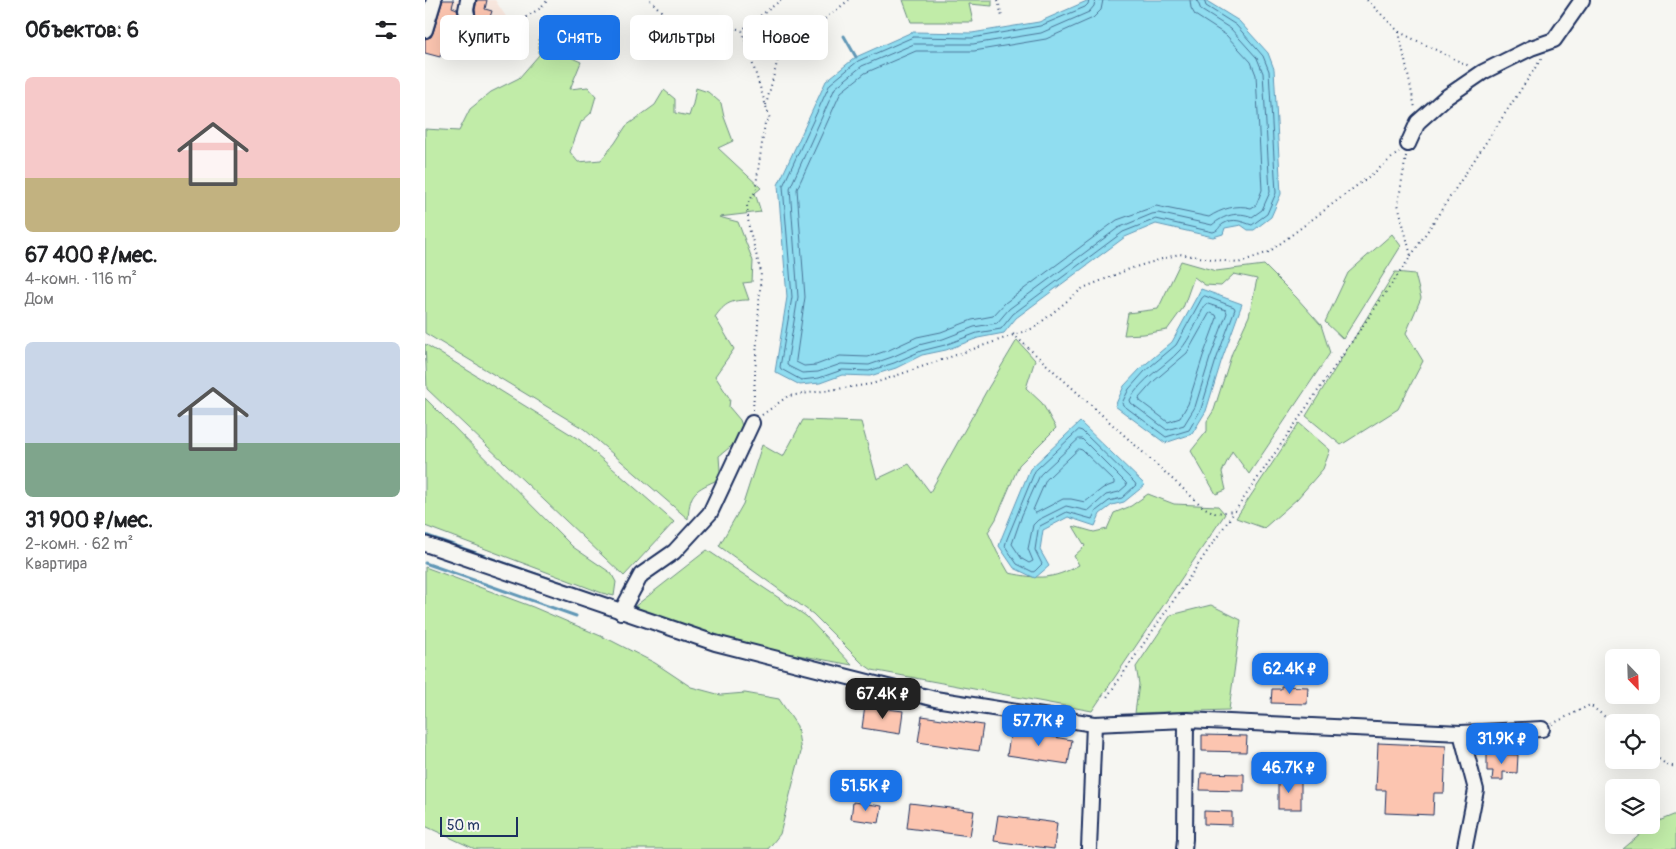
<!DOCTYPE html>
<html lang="ru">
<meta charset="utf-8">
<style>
:root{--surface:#fff;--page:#f6f6f6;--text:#202124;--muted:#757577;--accent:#1a73e8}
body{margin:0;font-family:Pangolin,sans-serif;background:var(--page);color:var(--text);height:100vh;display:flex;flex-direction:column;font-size:19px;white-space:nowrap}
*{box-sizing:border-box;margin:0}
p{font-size:16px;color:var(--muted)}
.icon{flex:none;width:28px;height:28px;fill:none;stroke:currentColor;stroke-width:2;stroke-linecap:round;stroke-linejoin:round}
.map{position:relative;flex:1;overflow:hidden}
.side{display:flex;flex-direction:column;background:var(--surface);width:425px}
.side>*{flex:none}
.hud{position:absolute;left:15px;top:15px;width:475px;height:45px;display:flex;gap:10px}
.needle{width:32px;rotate:157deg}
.controls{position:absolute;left:1180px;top:649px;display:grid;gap:10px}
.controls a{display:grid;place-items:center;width:55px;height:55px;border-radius:8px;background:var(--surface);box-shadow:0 5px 20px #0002;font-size:25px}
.scale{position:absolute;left:15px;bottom:12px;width:78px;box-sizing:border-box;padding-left:5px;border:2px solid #1b2f5e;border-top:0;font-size:14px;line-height:18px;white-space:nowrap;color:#1b2f5e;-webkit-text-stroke:4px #f6f6f2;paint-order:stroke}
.price{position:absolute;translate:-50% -42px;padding:0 11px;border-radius:10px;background:var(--accent);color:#fff;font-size:16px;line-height:32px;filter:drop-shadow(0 1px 2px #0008)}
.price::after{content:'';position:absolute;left:50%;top:30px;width:15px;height:11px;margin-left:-8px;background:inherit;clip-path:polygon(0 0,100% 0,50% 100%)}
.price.current{background:#222;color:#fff}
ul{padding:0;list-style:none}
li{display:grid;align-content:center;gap:10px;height:265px;padding:0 25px}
li span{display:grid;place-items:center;height:155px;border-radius:8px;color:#555}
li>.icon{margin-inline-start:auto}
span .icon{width:90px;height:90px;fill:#fffc;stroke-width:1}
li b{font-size:21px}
h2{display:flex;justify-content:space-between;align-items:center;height:60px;padding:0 25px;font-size:21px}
.chip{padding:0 18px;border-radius:8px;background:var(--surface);box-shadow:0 5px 20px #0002;font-size:18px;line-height:45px}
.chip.current{background:var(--accent);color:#fff}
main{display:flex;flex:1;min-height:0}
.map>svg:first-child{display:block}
</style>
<main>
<section class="side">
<h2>Объектов: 6<svg class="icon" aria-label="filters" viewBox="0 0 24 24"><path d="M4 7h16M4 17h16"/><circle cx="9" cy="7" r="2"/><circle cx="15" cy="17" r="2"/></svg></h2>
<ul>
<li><span style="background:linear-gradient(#f6c9c9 65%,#c2b280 0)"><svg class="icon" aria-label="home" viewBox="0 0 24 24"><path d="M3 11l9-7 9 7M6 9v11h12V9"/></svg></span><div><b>67 400 ₽/мес.</b><p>4-комн. · 116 m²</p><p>Дом</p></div></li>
<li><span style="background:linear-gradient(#c9d6e8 65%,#7fa58c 0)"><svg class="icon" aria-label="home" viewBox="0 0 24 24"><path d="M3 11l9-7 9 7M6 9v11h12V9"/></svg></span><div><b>31 900 ₽/мес.</b><p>2-комн. · 62 m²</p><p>Квартира</p></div></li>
</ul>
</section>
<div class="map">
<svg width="1251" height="849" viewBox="0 0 1251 849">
<rect width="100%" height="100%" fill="#f6f6f2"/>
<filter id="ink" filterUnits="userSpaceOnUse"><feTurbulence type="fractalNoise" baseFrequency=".02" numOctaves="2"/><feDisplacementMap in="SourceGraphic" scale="10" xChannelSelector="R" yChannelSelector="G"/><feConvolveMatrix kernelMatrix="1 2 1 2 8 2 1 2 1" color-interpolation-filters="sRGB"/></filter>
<g filter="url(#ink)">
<polygon fill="#f8e7de" points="0,0 70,0 82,18 75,34 57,31 55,40 46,38 45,42 20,38 15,57 0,53"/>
<g fill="#c1eca8" stroke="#6e8e83">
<polygon points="478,0 567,0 567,6 544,4 548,22 486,22"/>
<path d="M155 30 144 47 147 58 156 62 145 89 163 87 171 96 166 113 156 122 145 152 153 162 176 160 190 143 201 126 230 105 239 90 250 99V113L264 116 268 104 271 88 283 92 296 103 299 117 308 141 293 148 336 188 330 193 336 212 294 217 313 222 328 261 327 282 318 283 324 300C306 300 300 303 290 317L309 349 290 376 305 399 304 407 315 420 320 435 294 456 295 471 290 481C267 491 265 495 263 519L159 429 0 333V129L34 131 45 109 66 92 94 78 114 55V37L130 32Z"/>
<polygon points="967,234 976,246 918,339 900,322 923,273"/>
<polygon points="756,261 791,271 839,265 871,297 896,325 905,353 824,474 807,451 797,472 801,490 791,494 766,451 782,431 782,421 789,410 807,353 824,316 832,279 809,274 796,286 780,285 769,277 758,308 742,330 719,334 699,335 703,313 733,309"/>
<polygon points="970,272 990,274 996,298 981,333 998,361 973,409 916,445 881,416"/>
<path d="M592 340 610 360 601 388 617 403 631 428 594 465 571 519 563 532 572 552 584 573C614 579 627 580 654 565L649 556 660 546 648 526 669 532 682 529 689 513 706 506 723 494 749 504 793 506 800 514 667 711 447 670 437 663 388 614 294 546 318 504 337 445 358 457 378 420 436 422 452 479 484 464 505 492 562 390Z"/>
<polygon points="0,344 155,440 249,522 199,576 2,389"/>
<polygon points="0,398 148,547 186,573 191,582 189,596 177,593 0,526"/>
<polygon points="874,423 905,450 898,469 872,499 839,528 811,518"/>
<polygon points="282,550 381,616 427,665 346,650 286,634 209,607"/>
<polygon points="0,567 108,607 185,640 230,663 266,687 296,695 320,693 354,699 372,726 376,752 355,834 343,849 50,849 0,826"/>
<polygon points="786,605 816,620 804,710 710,713 714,684 711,667 746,615"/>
<polygon points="1251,814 1251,849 1198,849 1229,823"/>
</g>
<g fill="#90ddf0" stroke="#6197b6">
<polygon points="664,0 780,0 814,21 843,53 849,69 856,194 846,217 829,230 823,230 816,225 800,228 798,234 788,237 731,224 700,237 591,318 579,333 553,338 521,350 497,355 471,368 445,376 417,375 395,383 375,385 350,372 362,297 353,185 401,81 431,57 487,32 547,33 614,22"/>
<polygon points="776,289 817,304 796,362 781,411 767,434 740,443 690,406 699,386 716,368 747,342"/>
<polygon points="655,422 720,485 699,502 687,505 675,514 670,526 643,517 618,530 615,550 624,566 610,578 589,568 574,546 577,537 605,469"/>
</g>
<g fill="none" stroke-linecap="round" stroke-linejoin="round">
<g stroke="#4a7598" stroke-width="1">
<path d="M664 0 663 4 660 7 615 26 547 38 488 37 433 61 405 84 358 186 367 297 355 367 356 369 376 380 394 378 417 370 444 371 469 363 496 351 520 345 552 333 576 329 588 314 698 232 731 219 788 232C795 230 793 227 798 224 809 217 817 222 827 225L842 214 851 193 844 71 838 56 811 25 781 6 779 0"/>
<path d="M670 0 669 6 664 12 616 33 548 44H489L437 66 410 88 365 188 373 297 362 364 363 366 377 373 393 372 416 364 444 365 467 357 494 345 518 339 549 327 572 323 584 309 693 228 727 214 733 213 787 225C799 215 813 211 827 217L837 210 845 192 838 73 832 58 806 29 776 10 772 0"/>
<path d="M678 0 676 10 668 18 621 39 549 51H491L440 73 416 92 372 189 380 297 371 360V362L379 366 391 365 415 356 443 357 464 350 492 337 516 332 547 320 568 316 580 303 692 220 731 206 784 217C796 209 812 204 826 208L831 205 837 190 831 75 826 62 801 35 770 15 766 8 765 0"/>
<polygon points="780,296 809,307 810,309 791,360 776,409 764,430 741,437 698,405 697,403 704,389 720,371 751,345 777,298"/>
<path d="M783 304 801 310 802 313 785 358 770 407 759 425 742 430 706 403 705 400C716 378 739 368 755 350 765 340 773 318 780 305Z"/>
<polygon points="786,313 791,315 792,318 778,356 763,404 755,418 743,422 715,401 714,398 729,381 762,353 784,314"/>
<polygon points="654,430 657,431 710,483 711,485 697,498 684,501 671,511 667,519 642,512 615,526 613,530 610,550 617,564 610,571 608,572 592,564 580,546 582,539 610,471"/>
<polygon points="654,439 657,439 701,483 702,485 694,492 681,495 663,511 641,506 613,520 608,525 603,549 608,561 604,563 597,559 587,544 597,515 615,475"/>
<polygon points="654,449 657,450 689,481 689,484 678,488 660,502 646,499 638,499 611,513 609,512 608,510 621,480"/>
</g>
<g stroke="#6197b6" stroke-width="3">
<polyline points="419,36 431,57"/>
<polyline points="0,535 182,599"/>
<polyline points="0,563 151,616"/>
</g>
</g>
<g fill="#fcc5b0" stroke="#1b2f5e">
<polygon points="18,0 29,0 27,7 32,9 36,25 42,31 50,30 52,25 50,10 52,0 62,0 60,9 67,11 64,20 59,19 55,40 46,38 45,42 20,37 15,57 0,53 0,39 6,37 8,33"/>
<polygon points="856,686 883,687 882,704 846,703 847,689 856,689"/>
<polygon points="440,706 478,711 475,734 437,728"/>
<polygon points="497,716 558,725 554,751 493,742"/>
<polygon points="586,730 647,740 643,764 582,755"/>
<polygon points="777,735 822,736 821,752 777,751"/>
<polygon points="953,743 1021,746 1019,793 1009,793 1008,815 960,813 961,790 951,790"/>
<polygon points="1062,754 1093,755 1092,773 1078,772 1078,780 1067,780 1068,771 1062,771"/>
<polygon points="776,773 819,774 819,791 775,790"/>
<rect x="853" y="779" width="23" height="30"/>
<polygon points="428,802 457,806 454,823 426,819"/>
<polygon points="485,803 549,811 545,836 482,828"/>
<polygon points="779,811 807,812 807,825 779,824"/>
<polygon points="573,815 632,823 629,849 569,841"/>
</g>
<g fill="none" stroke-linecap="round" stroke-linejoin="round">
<defs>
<g id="minor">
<polyline points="43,0 41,10 44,23"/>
<polyline points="0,30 9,0"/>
<polyline points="983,144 993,122 1020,98 1058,72 1106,48 1129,40 1157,0"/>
<polyline points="0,544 290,643 510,699 669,724 761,720 1036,733 1117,729"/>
<polyline points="196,612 216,575 249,552 285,513 327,423"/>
<polyline points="1036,733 1051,790 1040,846"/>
<polyline points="664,849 669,724"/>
<polyline points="759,849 760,839 761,720"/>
</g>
</defs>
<use href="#minor" stroke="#1b2f5e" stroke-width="18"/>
<g stroke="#1b2f5e" stroke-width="2" stroke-dasharray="1 4" stroke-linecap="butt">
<polyline points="225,0 253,28 283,22 317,30"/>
<polyline points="573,0 577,17"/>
<polyline points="942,0 974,32 990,108"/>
<polyline points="55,25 80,30 114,9 123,0"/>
<polyline points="974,32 1044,66"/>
<polyline points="341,105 354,55 424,0"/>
<polyline points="981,156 973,204 986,256"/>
<polyline points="588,334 778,507 790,513 810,511 680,700"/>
<polyline points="328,410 336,272 324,228 322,205 330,192 340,123 345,119 317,30 356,0"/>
<polyline points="337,415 363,396 447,384 609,328 658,288 707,268 754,254 813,263 844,252 950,172 974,152"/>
<polyline points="810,511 986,256 1118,56"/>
<polyline points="1127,724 1165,705 1189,724"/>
<polyline points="1226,753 1242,765 1251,767"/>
</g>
<use href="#minor" stroke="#f6f6f2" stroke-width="14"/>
</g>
</g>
</svg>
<div class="controls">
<a><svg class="needle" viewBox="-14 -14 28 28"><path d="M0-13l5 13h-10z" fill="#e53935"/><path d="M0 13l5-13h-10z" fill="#757577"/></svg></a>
<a><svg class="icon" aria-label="locate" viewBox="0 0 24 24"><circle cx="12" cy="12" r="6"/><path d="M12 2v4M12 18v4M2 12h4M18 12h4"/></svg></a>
<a><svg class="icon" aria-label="layers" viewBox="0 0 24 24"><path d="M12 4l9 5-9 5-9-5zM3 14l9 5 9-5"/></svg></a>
</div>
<div class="scale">50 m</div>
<b class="price" style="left:865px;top:695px">62.4K ₽</b>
<b class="price current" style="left:458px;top:720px">67.4K ₽</b>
<b class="price" style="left:614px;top:747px">57.7K ₽</b>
<b class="price" style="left:1077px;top:765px">31.9K ₽</b>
<b class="price" style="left:864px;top:794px">46.7K ₽</b>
<b class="price" style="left:441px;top:812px">51.5K ₽</b>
<div class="hud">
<a class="chip">Купить</a>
<a class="chip current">Снять</a>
<a class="chip">Фильтры</a>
<a class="chip">Новое</a>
</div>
</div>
</main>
